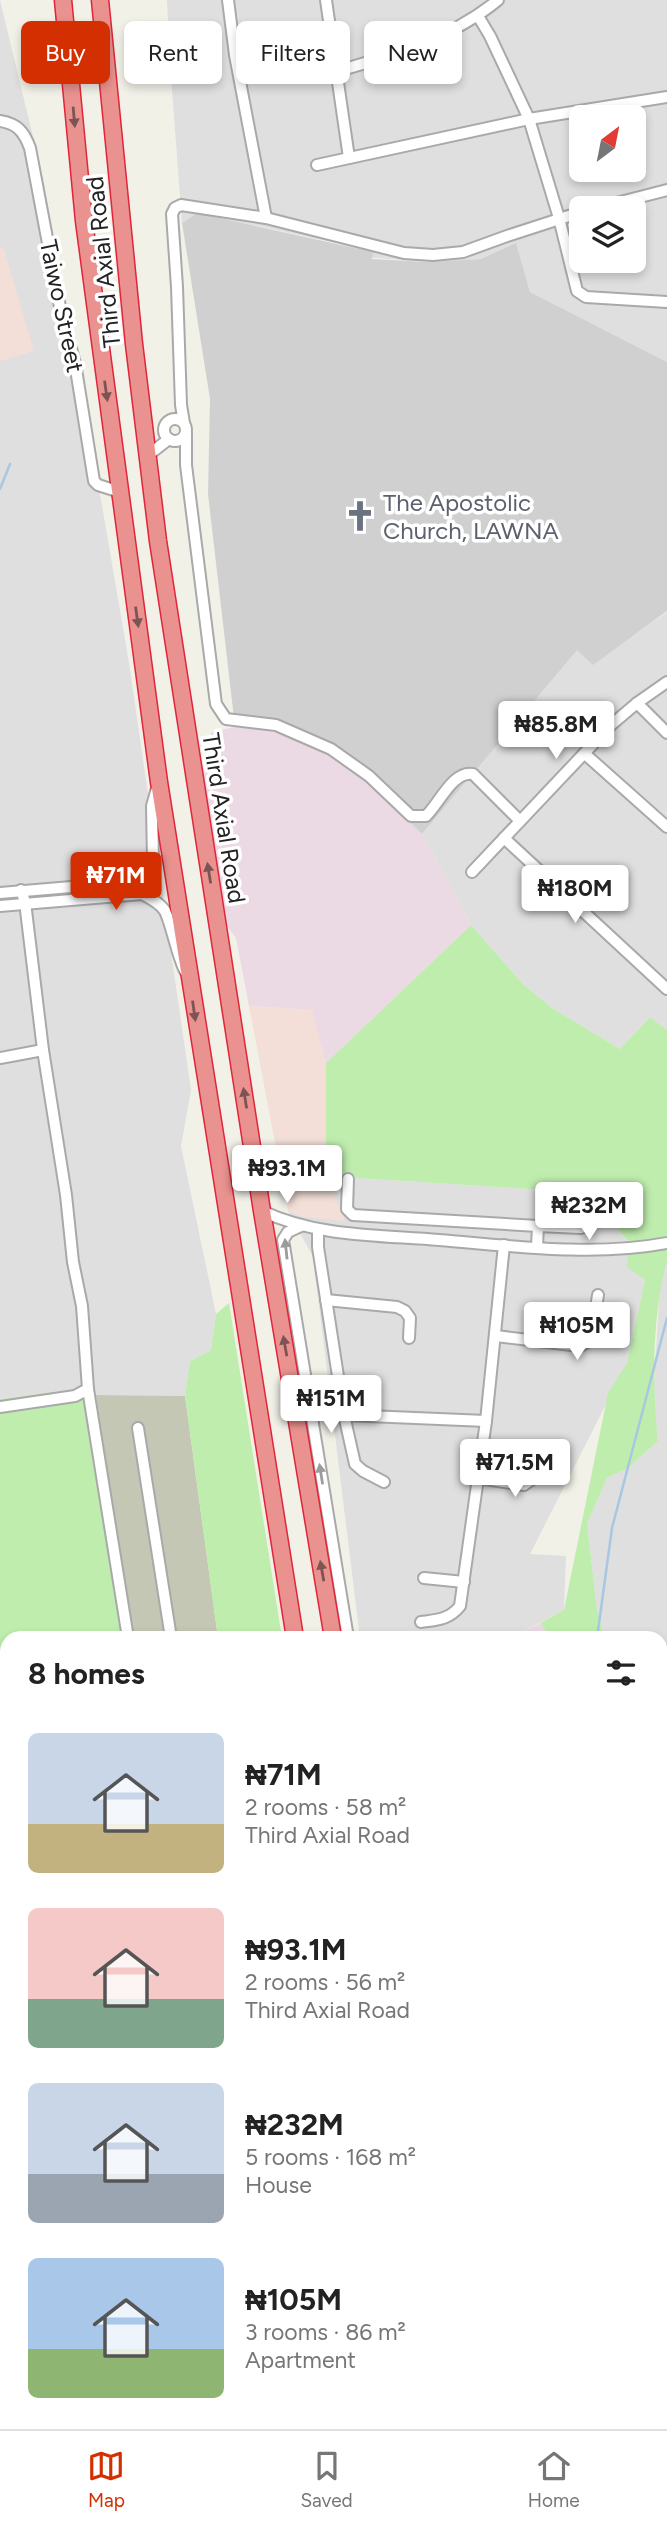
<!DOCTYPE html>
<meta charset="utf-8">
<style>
:root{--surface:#fff;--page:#f6f6f6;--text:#222;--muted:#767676;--line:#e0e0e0;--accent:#d32f00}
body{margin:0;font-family:Figtree,sans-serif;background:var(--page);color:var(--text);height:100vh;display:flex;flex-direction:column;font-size:26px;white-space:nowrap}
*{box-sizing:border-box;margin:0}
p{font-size:23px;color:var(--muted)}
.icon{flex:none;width:38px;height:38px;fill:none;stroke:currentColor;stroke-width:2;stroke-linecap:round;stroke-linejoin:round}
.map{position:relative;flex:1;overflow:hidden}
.side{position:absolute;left:0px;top:1631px;width:668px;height:798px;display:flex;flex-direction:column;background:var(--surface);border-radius:21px 21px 0 0;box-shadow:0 4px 10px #0003}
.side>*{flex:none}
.hud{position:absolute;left:21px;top:21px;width:626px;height:63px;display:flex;gap:14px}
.needle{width:46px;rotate:32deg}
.fabs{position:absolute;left:569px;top:105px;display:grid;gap:14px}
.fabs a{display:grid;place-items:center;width:77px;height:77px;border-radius:10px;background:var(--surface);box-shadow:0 4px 10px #0003;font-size:35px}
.price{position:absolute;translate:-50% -60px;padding:0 16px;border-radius:7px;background:#fff;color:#222;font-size:23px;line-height:46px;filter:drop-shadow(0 2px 4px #0008)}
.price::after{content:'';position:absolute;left:50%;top:42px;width:21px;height:16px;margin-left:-10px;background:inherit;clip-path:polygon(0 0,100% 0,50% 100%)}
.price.on{background:var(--accent);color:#fff}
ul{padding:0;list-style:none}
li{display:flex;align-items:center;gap:21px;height:175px;padding:0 28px}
li span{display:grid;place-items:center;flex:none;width:196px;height:140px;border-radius:10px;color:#555}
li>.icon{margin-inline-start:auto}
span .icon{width:84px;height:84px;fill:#fffc;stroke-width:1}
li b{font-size:30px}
h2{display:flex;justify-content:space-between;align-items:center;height:84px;padding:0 28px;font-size:30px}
.tag{padding:0 24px;border-radius:10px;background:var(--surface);box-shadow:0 4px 10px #0003;font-size:24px;line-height:63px}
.tag.on{background:var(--accent);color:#fff}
.menu{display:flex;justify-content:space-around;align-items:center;height:98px;border-top:2px solid var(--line);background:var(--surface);font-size:19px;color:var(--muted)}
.menu a{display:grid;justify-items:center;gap:4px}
.menu .on{color:var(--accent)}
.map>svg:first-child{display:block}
</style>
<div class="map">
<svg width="667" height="2429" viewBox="0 0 667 2429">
<rect width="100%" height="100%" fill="#f2f1e8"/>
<g fill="#e0dfdf" fill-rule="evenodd">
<polygon points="0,0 43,178 91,441 129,663 191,1090 181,1146 216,1314 211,1350 190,1361 185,1396 96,1395 69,1390 0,1399"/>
<path d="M167 0H667V362L530 292 516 244 481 259 427 262 364 257V249L197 213 182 223 171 77ZM581 117H634V170H581ZM581 208H634V261H581Z"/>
<polygon points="667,612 667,1030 650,1017 620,1049 552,1008 524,985 471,925 422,834 577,649 593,664"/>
<polygon points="326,1176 546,1190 589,1196 629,1242 645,1280 627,1363 530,1554 566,1556 564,1610 510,1638 360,1638 313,1257 288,1211 305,1217"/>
<polygon points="667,1261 667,2099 662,2093 662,1638 604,1638 597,1609 587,1524 607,1478 628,1468 658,1441 653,1398 660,1285"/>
<polygon points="667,2167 667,2344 662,2344 662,2176"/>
<polygon points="0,2270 7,2277 7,2422 211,2422 218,2429 0,2429"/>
</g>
<g fill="#f3dfd8">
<polygon points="3,247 34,351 0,361 0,248"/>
<polygon points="249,1006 313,1010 326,1063 326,1176 345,1221 305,1217 288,1211"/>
</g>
<g fill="#ebdae4">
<polygon points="235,727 274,729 340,760 362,775 422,834 471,925 326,1063 312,1010 249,1006 236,938 222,919 199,782 210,752 211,732"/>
<polygon points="540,1623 551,1638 510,1638"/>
</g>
<polygon fill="#d0d0d0" points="197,213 373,252 372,259 427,262 481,259 516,243 530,292 667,362 667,611 593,665 577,650 422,834 362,775 340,760 274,729 235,727 208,494 210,399 182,223"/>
<g fill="#c3c7b3">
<polygon points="96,1395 185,1396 218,1638 131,1638"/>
<polygon points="7,1863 7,2093 0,2080 0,1866"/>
</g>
<g fill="#bfedae">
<path d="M471 925 524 985 552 1008 620 1049 650 1017 667 1030V1261C652 1315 652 1386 658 1441L628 1468 607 1478 587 1524 597 1609 604 1638H551L540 1623 564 1610 608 1393 627 1363 645 1280 627 1267 629 1242 589 1196 546 1190 326 1176V1063Z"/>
<polygon points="229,1303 282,1638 218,1638 185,1396 190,1361 211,1350 216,1314"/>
<polygon points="69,1390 96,1395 131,1638 7,1638 7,1863 0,1866 0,1399"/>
<polygon points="0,2080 7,2093 7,2277 0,2270"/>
<polygon points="662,2093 667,2099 667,2167 662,2176"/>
<polygon points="662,2344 667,2344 667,2429 449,2429 449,2422 662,2422"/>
<polygon points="211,2422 389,2422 390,2429 218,2429"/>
</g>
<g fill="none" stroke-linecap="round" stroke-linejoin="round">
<g stroke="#a8c7e0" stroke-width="2.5">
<polyline points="0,489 10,464"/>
<polyline points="597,1638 612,1528 667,1318"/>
<polyline points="662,2170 667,2165"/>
<polyline points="0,2183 7,2190"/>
<polyline points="224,2422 231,2429"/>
<polyline points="609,2422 609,2429"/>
</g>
<defs>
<g id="minor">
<polyline points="228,0 235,55 266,218"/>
<polyline points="326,0 349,158"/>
<polyline points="478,16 490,36 529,119 559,218 577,291 586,297 667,302"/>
<path d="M338 71C394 55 452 38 498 0"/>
<path d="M0 121C18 124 24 132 30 148L60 307 75 363 94 481 98 485 120 492"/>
<polyline points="317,165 529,119 667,97"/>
<polyline points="597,208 667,190"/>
<circle cx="175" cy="430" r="11"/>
<polyline points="184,423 181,405 177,287 172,214 175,208 181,205 266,218 404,253 433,255 463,252 507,236 581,212"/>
<path d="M186 434V465L216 704 226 719 276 725 331 749 369 776 411 816H426C439 804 453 770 473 774L520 821"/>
<polyline points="147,456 169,439"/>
<polyline points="637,703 667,733"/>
<polyline points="585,754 667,827"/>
<polyline points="504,838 667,989"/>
<polyline points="472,872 611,725 637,703 667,682"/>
<polyline points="0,893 142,881 151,873 153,861 152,806 157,788"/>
<path d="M0 906 142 894C150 898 160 903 165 911 173 929 176 952 185 971"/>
<polyline points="0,1058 43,1050"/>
<polyline points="348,1179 347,1209 353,1215 538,1226 537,1246"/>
<path d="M262 1211C317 1237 379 1235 439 1240 513 1246 594 1257 667 1243"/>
<polyline points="301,1226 288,1232 283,1240 348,1638"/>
<polyline points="538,1226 581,1228 585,1189"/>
<polyline points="318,1230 318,1247 344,1415 355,1464 363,1471 384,1482"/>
<polyline points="326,1300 397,1307 405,1311 410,1318 409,1338"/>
<polyline points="496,1336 580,1346 591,1340 598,1295"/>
<polyline points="546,1342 551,1312"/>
<polyline points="88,1389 128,1638"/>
<polyline points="0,1407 75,1396 88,1389 82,1306 73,1262 66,1195 43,1050 25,902 21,890"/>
<polyline points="344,1415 486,1421"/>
<polyline points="138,1428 171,1638"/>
<polyline points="478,1478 524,1485 538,1475"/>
<polyline points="424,1578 464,1582"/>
<path d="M421 1622C436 1620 449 1620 460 1606L486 1421 504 1245"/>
<polyline points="662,1651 667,1651"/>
<polyline points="662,1803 667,1811"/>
<polyline points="0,1875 7,1872"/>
<polyline points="662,1890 667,1888"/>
<polyline points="662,1981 667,1989"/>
<polyline points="662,2298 667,2327"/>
<polyline points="0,2382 7,2394"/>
<polyline points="24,2422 28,2429"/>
<polyline points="208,2422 215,2429"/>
</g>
<g id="highway">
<polyline points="63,0 84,221 159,782 295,1638"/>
<polyline points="100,0 134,344 158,541 262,1211 333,1638"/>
<polyline points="419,2422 420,2429"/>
<polyline points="453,2422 454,2429"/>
</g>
</defs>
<use href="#minor" stroke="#a9a9a9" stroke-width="14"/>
<use href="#highway" stroke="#e1253b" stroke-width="19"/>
<use href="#minor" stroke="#fff" stroke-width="10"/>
<use href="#highway" stroke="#ea928f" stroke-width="16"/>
</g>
<defs><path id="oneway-solid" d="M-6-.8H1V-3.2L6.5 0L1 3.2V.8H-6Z" transform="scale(1.75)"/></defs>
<g fill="#7c5453">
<use href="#oneway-solid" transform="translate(74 117) rotate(85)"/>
<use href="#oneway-solid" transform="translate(106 391) rotate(82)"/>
<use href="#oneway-solid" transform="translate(137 617) rotate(82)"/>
<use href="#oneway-solid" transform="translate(209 873) rotate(-99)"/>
<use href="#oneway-solid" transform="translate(194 1011) rotate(82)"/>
<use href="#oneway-solid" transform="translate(245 1098) rotate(-99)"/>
<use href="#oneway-solid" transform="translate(285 1346) rotate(-100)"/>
<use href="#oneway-solid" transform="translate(322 1571) rotate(-100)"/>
</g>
<g fill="#9c9c9c">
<use href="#oneway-solid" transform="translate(286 1249) rotate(-96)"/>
<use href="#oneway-solid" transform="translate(321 1474) rotate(-99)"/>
</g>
<defs>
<symbol id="church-bare" viewBox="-9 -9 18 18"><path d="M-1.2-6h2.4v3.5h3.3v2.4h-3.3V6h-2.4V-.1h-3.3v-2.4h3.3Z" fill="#6b7280" stroke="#fff" stroke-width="2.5" paint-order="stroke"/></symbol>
</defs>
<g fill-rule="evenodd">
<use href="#church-bare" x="338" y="494" width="44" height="44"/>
</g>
<g text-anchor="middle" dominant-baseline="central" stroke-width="7" stroke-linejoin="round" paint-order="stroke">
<g font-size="24" fill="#222" stroke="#fff">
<text transform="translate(103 262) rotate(-96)">Third Axial Road</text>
<text transform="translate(62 306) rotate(78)">Taiwo Street</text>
<text transform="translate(224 818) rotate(81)">Third Axial Road</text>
</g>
<g font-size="24" fill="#5b616d" stroke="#fff" text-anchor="start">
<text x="383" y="502">The Apostolic<tspan x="383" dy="28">Church, LAWNA</tspan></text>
</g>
</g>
</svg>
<div class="fabs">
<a><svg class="needle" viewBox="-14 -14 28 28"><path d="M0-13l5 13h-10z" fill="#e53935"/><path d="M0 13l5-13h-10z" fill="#767676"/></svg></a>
<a><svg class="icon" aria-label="layers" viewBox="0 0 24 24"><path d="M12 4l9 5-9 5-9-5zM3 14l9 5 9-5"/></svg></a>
</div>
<b class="price" style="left:556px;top:761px">₦85.8M</b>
<b class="price on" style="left:116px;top:912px">₦71M</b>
<b class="price" style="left:575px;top:925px">₦180M</b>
<b class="price" style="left:287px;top:1205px">₦93.1M</b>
<b class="price" style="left:589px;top:1242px">₦232M</b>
<b class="price" style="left:577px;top:1362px">₦105M</b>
<b class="price" style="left:331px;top:1435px">₦151M</b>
<b class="price" style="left:515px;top:1499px">₦71.5M</b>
<div class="hud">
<a class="tag on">Buy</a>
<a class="tag">Rent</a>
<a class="tag">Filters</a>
<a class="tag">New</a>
</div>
<section class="side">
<h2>8 homes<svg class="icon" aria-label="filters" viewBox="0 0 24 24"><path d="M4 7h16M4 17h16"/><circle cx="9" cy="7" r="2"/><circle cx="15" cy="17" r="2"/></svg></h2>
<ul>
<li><span style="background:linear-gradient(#c9d6e8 65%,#c2b280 0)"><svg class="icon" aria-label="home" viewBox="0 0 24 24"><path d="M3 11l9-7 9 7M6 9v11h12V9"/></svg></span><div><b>₦71M</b><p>2 rooms · 58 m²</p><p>Third Axial Road</p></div></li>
<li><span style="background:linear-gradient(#f6c9c9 65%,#7fa58c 0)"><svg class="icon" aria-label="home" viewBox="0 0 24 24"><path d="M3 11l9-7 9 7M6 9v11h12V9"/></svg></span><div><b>₦93.1M</b><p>2 rooms · 56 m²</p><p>Third Axial Road</p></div></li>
<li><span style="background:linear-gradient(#c9d6e8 65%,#9aa5b1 0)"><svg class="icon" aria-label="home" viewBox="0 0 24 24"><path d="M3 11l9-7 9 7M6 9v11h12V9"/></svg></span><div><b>₦232M</b><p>5 rooms · 168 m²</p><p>House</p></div></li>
<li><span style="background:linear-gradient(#a9c7e8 65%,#8fb573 0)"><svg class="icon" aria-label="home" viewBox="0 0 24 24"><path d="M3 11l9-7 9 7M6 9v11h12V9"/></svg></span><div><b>₦105M</b><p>3 rooms · 86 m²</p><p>Apartment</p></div></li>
</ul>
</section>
</div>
<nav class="menu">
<a class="on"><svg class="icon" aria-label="map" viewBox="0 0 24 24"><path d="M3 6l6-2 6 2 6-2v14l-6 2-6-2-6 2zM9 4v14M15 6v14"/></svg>Map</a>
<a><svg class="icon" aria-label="saved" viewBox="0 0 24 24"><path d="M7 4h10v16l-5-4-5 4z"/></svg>Saved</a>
<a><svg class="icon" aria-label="home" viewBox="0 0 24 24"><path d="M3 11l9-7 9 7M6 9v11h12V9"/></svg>Home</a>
</nav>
